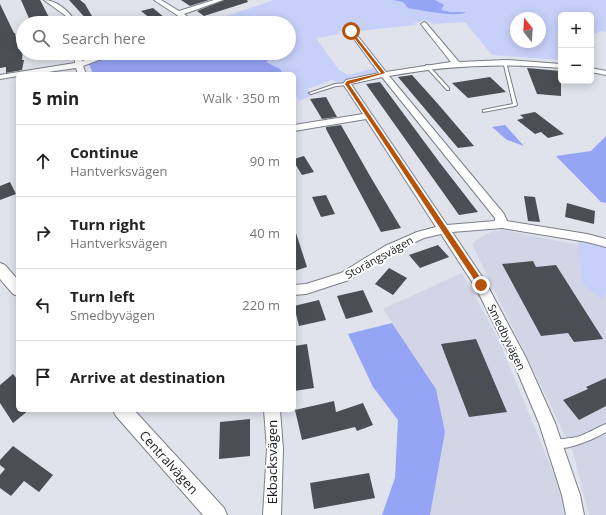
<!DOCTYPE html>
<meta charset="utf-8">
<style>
body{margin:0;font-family:"Open Sans",sans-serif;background:#f6f6f6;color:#222}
.controls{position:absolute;right:12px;top:12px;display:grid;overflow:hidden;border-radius:6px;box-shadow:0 2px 10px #0003}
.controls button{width:36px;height:36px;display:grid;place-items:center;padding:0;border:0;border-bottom:1px solid #e0e0e0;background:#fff;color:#222;font:20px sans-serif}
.compass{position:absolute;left:510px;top:12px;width:36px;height:36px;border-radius:50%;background:#fff;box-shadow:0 2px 10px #0003;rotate:343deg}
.stop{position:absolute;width:12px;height:12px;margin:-9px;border:3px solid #b45309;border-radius:50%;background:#fff}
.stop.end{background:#b45309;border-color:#fff;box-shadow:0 1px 4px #0008}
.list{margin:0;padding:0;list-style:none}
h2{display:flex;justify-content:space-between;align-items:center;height:52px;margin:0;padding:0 16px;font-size:17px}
h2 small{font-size:13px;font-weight:400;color:#767676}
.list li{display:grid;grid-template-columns:26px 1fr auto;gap:12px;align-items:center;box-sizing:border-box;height:72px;padding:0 16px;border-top:1px solid #e0e0e0}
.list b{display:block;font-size:15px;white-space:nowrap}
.list p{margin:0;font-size:13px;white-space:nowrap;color:#767676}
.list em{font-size:13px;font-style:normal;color:#767676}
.icon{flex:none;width:22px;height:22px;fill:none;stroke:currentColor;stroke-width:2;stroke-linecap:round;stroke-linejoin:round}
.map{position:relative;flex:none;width:606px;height:515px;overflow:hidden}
.search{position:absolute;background:#fff;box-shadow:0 2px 10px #0003;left:16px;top:16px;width:280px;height:44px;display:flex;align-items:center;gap:10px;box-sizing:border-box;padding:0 14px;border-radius:22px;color:#767676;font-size:15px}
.panel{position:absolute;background:#fff;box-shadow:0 2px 10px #0003;left:16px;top:72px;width:280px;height:340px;border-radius:6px}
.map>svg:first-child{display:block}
.built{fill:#d1d5e6}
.green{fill:#c7d0f9;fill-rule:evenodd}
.forest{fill:#95a4f5}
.building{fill:#4c4e56}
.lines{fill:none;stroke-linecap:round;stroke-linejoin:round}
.service-casing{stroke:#7d7f88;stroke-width:2}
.minor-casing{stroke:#7d7f88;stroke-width:2}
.tertiary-casing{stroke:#7d7f88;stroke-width:2}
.service{fill:#fff;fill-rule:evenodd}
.minor{fill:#fff;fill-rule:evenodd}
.tertiary{fill:#fff;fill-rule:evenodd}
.route{fill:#b45309}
.labels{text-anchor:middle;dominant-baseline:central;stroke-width:4;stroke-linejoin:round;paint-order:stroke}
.street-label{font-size:11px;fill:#1a1b1e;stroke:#fff}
.near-street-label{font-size:13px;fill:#1a1b1e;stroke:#fff}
</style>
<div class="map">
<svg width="606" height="515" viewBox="0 0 606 515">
<rect width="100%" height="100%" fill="#e0e2ec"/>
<!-- built -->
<path class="built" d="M504,230L579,245L582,284L602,298L606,294V515H589L573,452L473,246L474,242L481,237L491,232Z
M462,273L498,339L559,486L564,515H430L445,432L436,389L383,309Z"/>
<!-- green -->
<path class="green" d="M271,0H606V32L600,31L591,36V15H561V60L492,55L465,22L433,24L426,20L413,24L417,25L385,28L354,32L349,29L338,32L340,34L316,38L339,70L348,75L374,68L377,70V72L349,82L340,83L332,80L307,89L313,95L299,101L294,92V74H283C277,64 266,63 255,61C251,60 248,56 245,53H289V23H204L272,1ZM516,18H540V42H516Z
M578,239L606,247V294L602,299L582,284Z"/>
<!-- forest -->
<path class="forest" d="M393,0H435L444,5L441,10L450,12H466C459,18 419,10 408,8L403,2Z
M120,53H245L254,60H269L266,62L280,69L283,74H93L89,64Z
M505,125L524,146L507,140L492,127Z
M606,136V203L601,202L556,156L591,151Z
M392,323L436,389L445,432L430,515H382L395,478L398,420L373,387L348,334Z"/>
<!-- building -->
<path class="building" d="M21,0H40L52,23H31Z
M69,0H80L85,4L96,23H90Z
M181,0H209L190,6Z
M224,0H247L248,2L204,16L197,11Z
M0,4L14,33H15L18,49L23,48L22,60H24L22,70L6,73V67L0,68Z
M153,8L171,23H156L141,11Z
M527,68L561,71V96L537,94Z
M412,75L438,104L474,146L458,148L398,77Z
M490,77L506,92L468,98L452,83Z
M380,82L440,163L478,212L459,215L366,84Z
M326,97L337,117L322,119L310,99Z
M535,112L564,134L548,138L541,132L535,134L517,120L524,118L520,115Z
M341,125L370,176L401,228L381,232L326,129V127Z
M304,156L314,172L302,175L294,162V159Z
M10,182L16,194L0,200V186Z
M326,195L335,214L321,217L312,197Z
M524,196L535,197L540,222L528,221Z
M567,203L595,211L594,224L565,217Z
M294,233H296L307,267L294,271Z
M438,245L449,257L420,268L409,255Z
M533,261L536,267L556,265L603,339L574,342L568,333L541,336L502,264Z
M389,268L407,278L393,295L375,284Z
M363,290L373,312L346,319L337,296Z
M319,300L326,320L299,326L294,306Z
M476,339L507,412L469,417L441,344Z
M307,344L314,388L294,391V346Z
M13,374L18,380V410H29L13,423L0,403V385Z
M606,378V406L579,420L563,400L588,389L586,387Z
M334,401L336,412L363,403L373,425L357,431L355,427L302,440L295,410Z
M250,419V456L219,459L220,422Z
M13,446L53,475L39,492L24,481L11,496L0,488V475L5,469L0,465V460Z
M369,473L375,498L314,509L310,483Z"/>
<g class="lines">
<defs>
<path id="service" d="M503,61L506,62L517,105L515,106L483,112V110L513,104Z
M426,65H428L449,88V90H447L426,67Z
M347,83H348V85L336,86L311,94L309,93L335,84Z
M606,424V432C594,439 566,452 552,447L551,444L552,441C560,438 569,439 577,437C587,434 596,428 606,424Z"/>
<path id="minor" d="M44,0C57,0 70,12 76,23H70L66,16Z
M154,0H161L179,11L214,0H223L184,14L196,23H189Z
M424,22L426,23L459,62L507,60L561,64V68C503,63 446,65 389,76L504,214L507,221L587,234L606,239V247L587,242L502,228L452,232L485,281L526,358L555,423L580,495L584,515H566L562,495L539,423L515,366L476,288L441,234L424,238L393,252L349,280L306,294L294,295V285L306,284L341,273L385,246L417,232L436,227L366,119L294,131V125L363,114L343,84L346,80L379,73L349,32V30H353L386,72L451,62L421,24ZM382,77L495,218V221L447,225L351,84Z
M74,53H82V61L106,53H117L83,66L86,74H78L76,68L34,74H18V76L0,79V75L75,63Z
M591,68L606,71V75L591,72Z
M264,410H280L283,449L281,515H263L267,449Z"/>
<path id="tertiary" d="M0,263L5,265L18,280V296L13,294L0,279Z
M113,410H134L224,508L227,515H203L116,416Z"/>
</defs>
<!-- service casing -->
<use href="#service" class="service-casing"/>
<!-- minor casing -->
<use href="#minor" class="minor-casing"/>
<!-- tertiary casing -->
<use href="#tertiary" class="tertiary-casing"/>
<!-- service -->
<use href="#service" class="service"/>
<!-- minor -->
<use href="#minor" class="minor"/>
<!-- tertiary -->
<use href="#tertiary" class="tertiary"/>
</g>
<!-- route -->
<path class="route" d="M351,30L385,73L349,84L484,283V287H479L345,84L347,81L381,73L349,31Z"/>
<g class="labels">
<!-- street labels -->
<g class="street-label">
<text transform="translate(379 257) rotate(-29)">Storängsvägen</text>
<text transform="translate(507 337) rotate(64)">Smedbyvägen</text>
</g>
<!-- near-street labels -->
<g class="near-street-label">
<text transform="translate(169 462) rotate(48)">Centralvägen</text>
<text transform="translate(272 462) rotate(-90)">Ekbacksvägen</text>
</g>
</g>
</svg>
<div class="controls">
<button>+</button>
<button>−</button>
</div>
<svg class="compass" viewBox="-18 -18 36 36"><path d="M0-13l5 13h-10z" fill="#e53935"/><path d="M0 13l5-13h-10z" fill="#767676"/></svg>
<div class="stop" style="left:351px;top:31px"></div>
<div class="stop end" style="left:481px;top:285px"></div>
<div class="search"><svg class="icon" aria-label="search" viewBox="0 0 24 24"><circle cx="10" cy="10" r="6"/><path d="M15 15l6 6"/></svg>Search here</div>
<section class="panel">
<h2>5 min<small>Walk · 350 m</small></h2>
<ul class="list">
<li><svg class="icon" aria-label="ahead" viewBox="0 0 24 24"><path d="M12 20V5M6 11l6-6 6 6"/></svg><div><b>Continue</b><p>Hantverksvägen</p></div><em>90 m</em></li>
<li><svg class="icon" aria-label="right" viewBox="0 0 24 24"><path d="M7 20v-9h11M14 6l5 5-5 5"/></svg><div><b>Turn right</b><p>Hantverksvägen</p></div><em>40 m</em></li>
<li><svg class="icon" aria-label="left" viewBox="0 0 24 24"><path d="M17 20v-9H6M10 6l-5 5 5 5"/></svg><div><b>Turn left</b><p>Smedbyvägen</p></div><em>220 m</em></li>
<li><svg class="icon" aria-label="arrive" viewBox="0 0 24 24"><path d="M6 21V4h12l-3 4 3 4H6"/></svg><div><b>Arrive at destination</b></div></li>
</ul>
</section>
</div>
